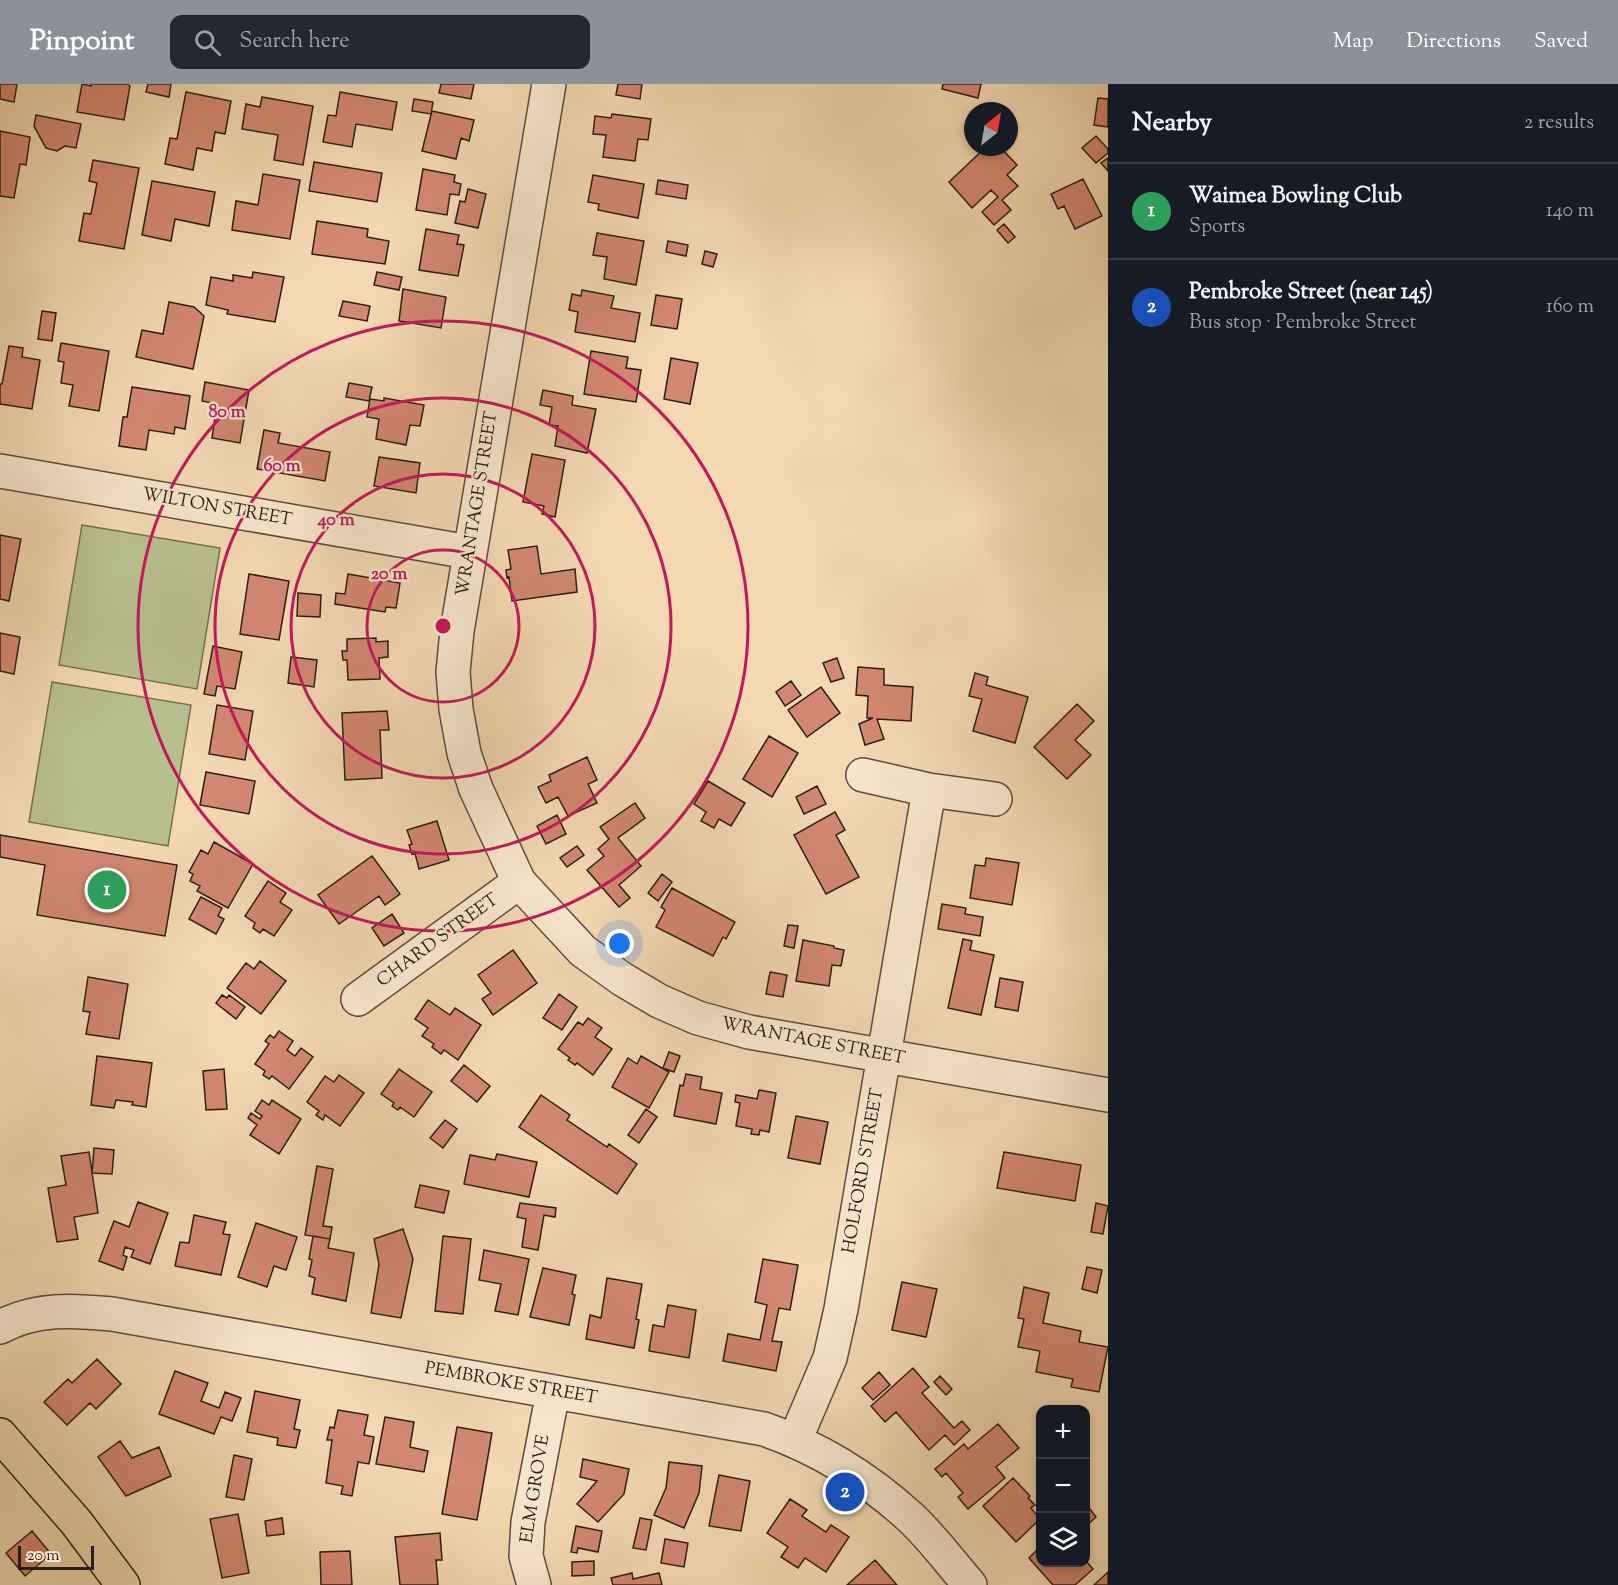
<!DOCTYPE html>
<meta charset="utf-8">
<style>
body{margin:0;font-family:"Sorts Mill Goudy",serif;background:#242831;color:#f1f3f6}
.controls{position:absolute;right:18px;bottom:18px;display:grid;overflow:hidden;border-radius:12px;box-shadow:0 3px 9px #0003}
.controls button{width:54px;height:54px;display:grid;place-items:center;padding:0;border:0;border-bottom:2px solid #363941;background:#171b24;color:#f1f3f6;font:30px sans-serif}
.compass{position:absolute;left:964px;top:18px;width:54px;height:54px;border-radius:50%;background:#171b24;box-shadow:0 3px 9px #0003;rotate:31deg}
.scale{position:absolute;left:18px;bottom:15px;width:76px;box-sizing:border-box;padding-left:6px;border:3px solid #2b1e17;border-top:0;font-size:16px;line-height:21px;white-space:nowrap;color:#2b1e17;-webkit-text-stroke:4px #f7e6cd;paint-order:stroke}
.you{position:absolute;left:620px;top:860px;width:21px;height:21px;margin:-15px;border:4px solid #fff;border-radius:50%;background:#1a73e8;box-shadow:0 0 0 9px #1a73e833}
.badge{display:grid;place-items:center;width:39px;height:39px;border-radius:50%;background:#8c9099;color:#fff;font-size:20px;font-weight:700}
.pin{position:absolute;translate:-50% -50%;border:3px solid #fff;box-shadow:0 2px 6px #0006}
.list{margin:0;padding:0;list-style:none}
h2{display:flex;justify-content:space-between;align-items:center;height:78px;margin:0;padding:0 24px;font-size:26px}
h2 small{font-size:20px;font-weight:400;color:#9ea1a6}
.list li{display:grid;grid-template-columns:39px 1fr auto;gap:18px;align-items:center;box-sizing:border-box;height:96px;padding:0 24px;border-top:2px solid #363941}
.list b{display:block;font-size:22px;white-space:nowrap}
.list p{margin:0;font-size:20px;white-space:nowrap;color:#9ea1a6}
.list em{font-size:20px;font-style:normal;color:#9ea1a6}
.icon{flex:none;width:33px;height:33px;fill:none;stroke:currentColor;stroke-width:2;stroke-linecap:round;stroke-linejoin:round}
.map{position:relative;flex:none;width:1108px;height:1501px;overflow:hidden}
header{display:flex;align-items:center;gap:36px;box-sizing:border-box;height:84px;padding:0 30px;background:#8c9099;color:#fff}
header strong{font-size:28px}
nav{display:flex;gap:33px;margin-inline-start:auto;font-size:21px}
.search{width:420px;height:54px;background:#242831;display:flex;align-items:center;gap:15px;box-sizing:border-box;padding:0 21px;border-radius:12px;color:#9ea1a6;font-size:22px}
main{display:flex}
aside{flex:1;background:#171b24}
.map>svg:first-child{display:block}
.green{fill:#b8bf8e;stroke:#726e52;stroke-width:1.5}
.building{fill:#d28771;stroke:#2b1e17;stroke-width:1.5}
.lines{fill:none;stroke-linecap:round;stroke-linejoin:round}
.minor-casing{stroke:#5d4c3e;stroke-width:36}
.major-casing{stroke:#2b1e17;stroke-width:36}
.minor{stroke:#f7e6cd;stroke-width:33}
.major{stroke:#f3d8b2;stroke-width:33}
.ring{fill:none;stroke:#c2185b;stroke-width:3}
.labels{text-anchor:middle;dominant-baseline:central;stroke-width:4.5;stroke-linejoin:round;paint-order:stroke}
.street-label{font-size:18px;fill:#2b1e17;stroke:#f7e6cd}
.centre{fill:#c2185b;stroke:#f7e6cd;stroke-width:3}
.ring-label{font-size:18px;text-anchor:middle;font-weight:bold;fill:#c2185b;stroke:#f7e6cd;stroke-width:4.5;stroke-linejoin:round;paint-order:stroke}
</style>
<header>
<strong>Pinpoint</strong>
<div class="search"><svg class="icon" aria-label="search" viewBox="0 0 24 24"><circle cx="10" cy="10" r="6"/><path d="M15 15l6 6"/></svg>Search here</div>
<nav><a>Map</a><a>Directions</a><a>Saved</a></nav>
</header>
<main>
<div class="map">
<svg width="1108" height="1501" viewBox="0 0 1108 1501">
<rect width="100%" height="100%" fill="#f3d8b2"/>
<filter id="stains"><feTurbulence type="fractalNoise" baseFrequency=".00333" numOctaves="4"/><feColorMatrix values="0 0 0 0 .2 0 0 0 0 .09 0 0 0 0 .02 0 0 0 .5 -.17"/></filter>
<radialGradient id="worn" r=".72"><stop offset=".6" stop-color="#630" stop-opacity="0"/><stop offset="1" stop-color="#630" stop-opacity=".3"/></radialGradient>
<!-- green -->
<path class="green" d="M82,441L220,464L197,605L59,581Z
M52,598L191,621L168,762L29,738Z"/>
<!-- building -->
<path class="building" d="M0,0H17L14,18L0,15Z
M82,0L91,2V0H127L130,2L124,36L77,28Z
M148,0H171L169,13L146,8Z
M441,0H474L471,15L439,9Z
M618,0H642L640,15L616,11Z
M943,0H981L978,14L942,5Z
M186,8L231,17L225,50L215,48L212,67L197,64L193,86L165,80L170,54L177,55Z
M340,8L397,18L392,46L356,40L352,63L323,58L328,31L336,32Z
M262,13L313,22L303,81L274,76L278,51L242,45L246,20L260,23Z
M1098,14L1108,15V43L1094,41Z
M414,15L433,18L431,30L412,27Z
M432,27L474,36L469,57L461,54L456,75L422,67Z
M612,30L651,35L648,56L638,55L635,77L603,73L606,51L593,50L595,32L611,34Z
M36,31L81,40L76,64L65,62L57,67L46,64L34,42Z
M0,47L30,53L26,81L20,80L14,114L0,112Z
M1096,52L1108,65V69L1096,79L1082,64Z
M986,63H1000L1017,81L1007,91L1018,102L1002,116L1011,126L994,141L982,128L998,113L991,106L972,124L949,98Z
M1108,74V87L1101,79Z
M93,76L139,84L124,165L79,157L84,129L91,130L97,99L89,97Z
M314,78L382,89L377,118L309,107Z
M423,85L455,91L454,98L461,100L459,111L450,110L447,131L416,126Z
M263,90L300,96L290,155L232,146L236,117L258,121Z
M593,91L644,100L638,134L598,126L599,120L588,118Z
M1083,95L1102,132L1075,145L1064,122L1058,125L1051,110Z
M658,96L688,101L686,115L656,110Z
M152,97L215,108L209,142L175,135L171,157L142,151Z
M468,105L486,110L478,144L455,139L460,117L465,118Z
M317,137L368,145L367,153L389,157L385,180L312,170Z
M1004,140L1015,153L1008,159L997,146Z
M426,145L459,151L457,160L464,161L458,192L419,186Z
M597,149L644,157L636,201L604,195L607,173L593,171Z
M668,157L688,161L686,172L666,168Z
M705,167L717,170L713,183L702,180Z
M253,188L284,193L275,238L227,230L228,226L206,221L211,193L233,197V191L252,194Z
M377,188L402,193L399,206L374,201Z
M403,205L446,213L441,244L399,237Z
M582,206L614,212L611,224L640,229L635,258L575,248L578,228L569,226L572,210L581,212Z
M656,211L682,215L677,245L651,241Z
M343,217L370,222L367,237L339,232Z
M169,218L194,223L204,232L193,285L136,273L142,246L163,250Z
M42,227L56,229L52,257L38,255Z
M61,259L109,267L99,327L69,322L73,301L61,299L64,278L58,277Z
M9,262L23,264L22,273L40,276L32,325L0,320V300H2Z
M591,267L628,273L626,284L641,286L636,318L584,310Z
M671,274L698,279L690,320L664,315Z
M205,298L249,306L240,359L212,354L217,320L202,317Z
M349,299L372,303L369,317L346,313Z
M132,303L190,312L185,345L175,343L174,350L149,346L146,366L119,362L123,333H127Z
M543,306L573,312L572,321L596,325L587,369L555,362L558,342L549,341L552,323L540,321Z
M384,314L424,321L420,342L410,341L406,361L376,355L379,335L367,333L370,315L384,317Z
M264,346L280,349L278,359L330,368L325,397L257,385Z
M532,370L565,376L555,433L542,430L544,422L523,418Z
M379,373L420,379L416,409L374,402Z
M0,451L21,455L9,517L0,515Z
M537,462L541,490L575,485L577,508L512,517L509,493L507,494L506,486L511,485L508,466Z
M249,490L289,497L279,556L240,550Z
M348,490L400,499L396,524L386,523L385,528L335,520L336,509L345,510Z
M298,509L321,511L320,533L297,532Z
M0,549L20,553L14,590L0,587Z
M376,554V558L388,557V573L379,574L380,595L348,596L347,576H343L342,567H347V555Z
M213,562L242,568L235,605L217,602L215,612L204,610Z
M291,573L317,576L314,603L288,599Z
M837,574L844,594L831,598L823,579Z
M858,583L884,585V601L913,603L911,637L877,635L884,655L865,661L859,640L873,634H867L868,612L856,611Z
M975,589L988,593L986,601L1028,613L1015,659L973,647L982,615L969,612Z
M791,597L801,611L785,622L776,608Z
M821,603L840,629L807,653L788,626Z
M1077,620L1094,637L1075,656L1091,671L1067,695L1034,663Z
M217,621L253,627L245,676L209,670Z
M387,627L389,646H380L382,694L345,696L342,629Z
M769,652L798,669L772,713L743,695Z
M587,673L597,696L588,700L597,719L568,732L558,713L546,719L538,703L551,697L549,691Z
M206,688L255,697L249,730L200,721Z
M708,697L745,719L731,742L719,735L714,744L701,737L706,728L694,720Z
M817,702L826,720L804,730L796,713Z
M635,719L645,734L618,754L641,782L619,801L630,814L619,823L587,786L604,772L598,765L609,755L600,743Z
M835,728L845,746L836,751L859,793L826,810L794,751Z
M557,731L566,750L546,760L537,742Z
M437,737L449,776L419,785L415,769L412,770L409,761L412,760L407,746Z
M0,751L177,781L165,852L37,831L45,781L0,773Z
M214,758L253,780L228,824L197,807L200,802L190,797L193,790L189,788L201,766L208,770Z
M577,762L584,771L567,783L560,774Z
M372,772L400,810L385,821L379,812L339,840L318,811Z
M986,774L1019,779L1012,821L970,814L975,781L985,782Z
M662,790L672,798L658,817L648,809Z
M268,797L286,809L280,818L292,826L274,852L263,845L260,849L253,844L255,839L245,832Z
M672,804L735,838L726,855L723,853L713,872L656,843L665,826L661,823Z
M201,813L222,824L218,832L224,835L216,850L189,835Z
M942,820L966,824L965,830L983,833L980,852L938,845Z
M392,830L404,849L384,862L372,844Z
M788,841L798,842L794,864L784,862Z
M963,855L972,857L970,866L994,871L981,931L948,924Z
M803,856L834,862V864L844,866L841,882L832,881L829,902L796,897Z
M513,866L537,899L493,931L482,915L491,909L478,891Z
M260,877L286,897L261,930L227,904L246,879L254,885Z
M770,888L787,891L783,913L766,910Z
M88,893L128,900L119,955L86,950L90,928L83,927Z
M1000,894L1023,898L1018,927L995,923Z
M559,910L577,923L562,946L543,934Z
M222,911L227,914L229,911L245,923L236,935L216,919Z
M428,916L450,931L455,924L481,941L458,976L444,966L441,970L432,963L434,960L422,952L428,944L415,935Z
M588,934L602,944L595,953L612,965L593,991L577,979L575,981L568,976L570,974L558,965L578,938L583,941Z
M279,947L293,957L287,966L295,972L301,964L313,973L289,1005L272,992L269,995L263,991L265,987L255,980L269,960L265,957L270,951L274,954Z
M669,968L680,972L674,988L663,984Z
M97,972L152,979L146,1023L132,1021L133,1018L116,1016L114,1024L91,1021Z
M641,972L669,988L649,1024L612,1003L628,974L637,980Z
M464,981L490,1002L477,1018L451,997Z
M224,985L227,1025L206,1026L203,987Z
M399,985L432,1008L414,1033L400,1023L398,1026L392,1022L394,1019L381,1010Z
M686,990L702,993L700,1005L722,1009L716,1040L674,1032L680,1001L683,1002Z
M339,991L364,1009L340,1042L325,1031L323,1036L316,1031L319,1027L307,1018L325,992L334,998Z
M759,1006L776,1009L769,1048L760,1046L759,1051L751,1050L752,1045L736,1042L740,1019L735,1018L736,1011L757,1015Z
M541,1011L570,1031L567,1036L607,1063L609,1060L637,1080L617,1110L519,1043Z
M262,1016L269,1021L272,1016L301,1035L279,1070L250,1051L257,1041L248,1034L251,1029L260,1035L262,1032L255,1027Z
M646,1025L657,1033L639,1059L628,1051Z
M796,1032L828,1038L820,1080L788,1074Z
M445,1036L457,1045L443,1064L430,1054Z
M94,1064L114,1066L112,1090L92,1089Z
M89,1068L98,1129L74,1133L78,1155L57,1158L48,1104L66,1101L61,1072Z
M1004,1068L1081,1081L1075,1117L997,1104Z
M497,1070L537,1078L529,1113L464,1100L470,1071L495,1076Z
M317,1082L333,1085L323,1142L332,1143L330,1155L305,1151Z
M420,1101L449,1107L444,1129L415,1123Z
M138,1118L168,1129L150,1180L131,1173L134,1166L125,1163L123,1171L127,1173L123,1186L99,1177L114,1137L129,1143Z
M520,1119L556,1124L555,1133L544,1131L538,1166L522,1163L526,1135L517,1133Z
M1096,1119L1108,1122L1103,1150L1091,1148Z
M194,1131L226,1138L223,1150L230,1151L221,1191L175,1182L180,1158L189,1159Z
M256,1139L297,1153L286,1186L274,1182L267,1203L238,1193Z
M403,1145L413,1175L401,1234L371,1229L379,1180L374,1155Z
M313,1152L330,1155L328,1164L354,1169L346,1217L312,1210L315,1194L309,1192L312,1176L309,1175Z
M443,1152L471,1155L463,1230L435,1227Z
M484,1166L529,1175L518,1231L495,1227L501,1200L479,1196Z
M763,1175L798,1181L790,1226L779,1224L772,1257L782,1258L776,1287L723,1277L728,1250L760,1256L767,1221L755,1218Z
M1087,1183L1102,1186L1097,1209L1082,1205Z
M543,1184L576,1191L572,1210L575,1211L569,1241L530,1233Z
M607,1194L642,1200L636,1235L639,1236L634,1264L586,1255L590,1231L601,1234Z
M902,1198L937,1205L926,1253L892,1246Z
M1024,1203L1049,1209L1043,1239L1081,1247L1079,1258L1108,1263L1099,1308L1071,1303L1073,1295L1036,1288L1040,1267L1018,1263L1024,1235L1018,1234Z
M668,1221L696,1226L689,1274L649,1267L653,1241L664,1243Z
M97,1275L121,1300L96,1325L90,1319L67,1341L44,1318L68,1295L72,1299Z
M913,1284L929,1303L922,1309L954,1344L962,1337L970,1346L954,1361L945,1351L929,1366L896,1328L885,1338L871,1322Z
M175,1287L208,1299L201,1317L219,1324L225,1308L241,1314L232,1337L221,1333L214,1350L159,1330Z
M879,1288L890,1301L873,1316L862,1304Z
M940,1292L952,1305L946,1311L934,1298Z
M255,1307L300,1316L294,1345L300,1346L296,1364L277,1361L278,1354L247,1348Z
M338,1326L368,1331L364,1351L374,1353L369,1380L358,1378L352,1412L341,1410L343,1402L326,1399L332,1356H327L330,1343L334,1344Z
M385,1333L414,1338L410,1363L428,1367L424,1388L376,1380Z
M998,1340L1019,1364L996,1383L1005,1394L968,1425L958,1413L963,1409L946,1389L942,1393L935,1385L964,1360L968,1365Z
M457,1343L492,1349L477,1436L442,1430Z
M120,1357L132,1374L159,1363L171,1392L126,1412L98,1373Z
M234,1371L252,1375L244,1416L226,1413Z
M583,1375L629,1385L624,1410L598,1438L577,1420L597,1397L580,1393Z
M669,1378L702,1382L699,1409L684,1444L654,1431L666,1404Z
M719,1391L750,1397L741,1447L709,1442Z
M1013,1394L1030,1412L1028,1414L1035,1421L1031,1424L1040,1435L1016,1458L983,1422Z
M790,1415L807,1426L802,1432L826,1448L831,1441L849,1453L826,1488L805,1474L798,1484L781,1473L788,1463L767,1449Z
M1086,1420L1096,1433L1086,1442Z
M238,1430L249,1489L222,1494L210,1435Z
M282,1434L284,1450L267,1452L265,1437Z
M640,1434L652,1436L646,1466L633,1464Z
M576,1442L602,1447L598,1468L578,1464L577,1469L571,1468Z
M32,1447L51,1470L25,1492L6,1469Z
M440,1449L442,1476H436L438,1501H400L395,1453Z
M665,1455L688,1459L684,1483L661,1479Z
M1040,1463V1478H1086V1477L1093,1485L1075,1501H1053L1029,1474Z
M350,1467L352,1501H321L320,1468Z
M875,1476L897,1501H847Z
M594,1477V1491L572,1492V1478Z
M1108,1488V1501H1094Z
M632,1489L633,1495L659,1489L662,1501H613L611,1494Z"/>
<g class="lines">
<defs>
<path id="minor" d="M549,0L457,547L453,588L456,625L464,669L476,705L519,798L583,867L622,895L659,917L698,934L749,948L1108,1011
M0,387L469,468
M863,691L929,706L995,715
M358,915L519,798
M0,1243C36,1224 72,1226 112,1230L764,1345C819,1364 866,1393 909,1432C931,1452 950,1478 970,1501
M795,1356L830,1274L841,1225L929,706
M534,1501L526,1472L528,1438L553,1308"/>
<path id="major" d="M0,1351L76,1438L123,1501"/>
</defs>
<!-- minor casing -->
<use href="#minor" class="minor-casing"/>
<!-- major casing -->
<use href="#major" class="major-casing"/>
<!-- minor -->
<use href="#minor" class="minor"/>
<!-- major -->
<use href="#major" class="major"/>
</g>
<!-- distance rings -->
<g class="ring">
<circle cx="443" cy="542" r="76"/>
<circle cx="443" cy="542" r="152"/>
<circle cx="443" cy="542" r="228"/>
<circle cx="443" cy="542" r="305"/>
</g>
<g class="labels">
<!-- street labels -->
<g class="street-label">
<text transform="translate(478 420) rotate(-81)">WRANTAGE STREET</text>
<text transform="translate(217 424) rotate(10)">WILTON STREET</text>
<text transform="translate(438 857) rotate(-36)">CHARD STREET</text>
<text transform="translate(813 958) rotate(11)">WRANTAGE STREET</text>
<text transform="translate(864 1087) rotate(-80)">HOLFORD STREET</text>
<text transform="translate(511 1300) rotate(10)">PEMBROKE STREET</text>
<text transform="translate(536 1405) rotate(-81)">ELM GROVE</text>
</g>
</g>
<circle cx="443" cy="542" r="9" class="centre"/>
<g class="ring-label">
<text x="227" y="333">80 m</text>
<text x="282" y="387">60 m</text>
<text x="336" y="441">40 m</text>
<text x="389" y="495">20 m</text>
</g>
<rect width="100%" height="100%" filter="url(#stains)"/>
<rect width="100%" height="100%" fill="url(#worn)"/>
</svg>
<div class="controls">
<button>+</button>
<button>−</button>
<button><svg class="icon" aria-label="layers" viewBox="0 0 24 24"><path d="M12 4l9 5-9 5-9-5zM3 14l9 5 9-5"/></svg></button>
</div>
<svg class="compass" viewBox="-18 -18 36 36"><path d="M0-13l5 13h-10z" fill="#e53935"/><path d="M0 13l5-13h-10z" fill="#9ea1a6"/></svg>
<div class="scale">20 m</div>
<div class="you"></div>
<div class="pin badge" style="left:107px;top:806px;background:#2e9e5b">1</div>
<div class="pin badge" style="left:845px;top:1408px;background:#1a4fb4">2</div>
</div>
<aside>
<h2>Nearby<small>2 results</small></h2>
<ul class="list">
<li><span class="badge" style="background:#2e9e5b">1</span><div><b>Waimea Bowling Club</b><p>Sports</p></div><em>140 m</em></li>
<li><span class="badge" style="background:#1a4fb4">2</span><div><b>Pembroke Street (near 145)</b><p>Bus stop · Pembroke Street</p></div><em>160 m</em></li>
</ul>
</aside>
</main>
